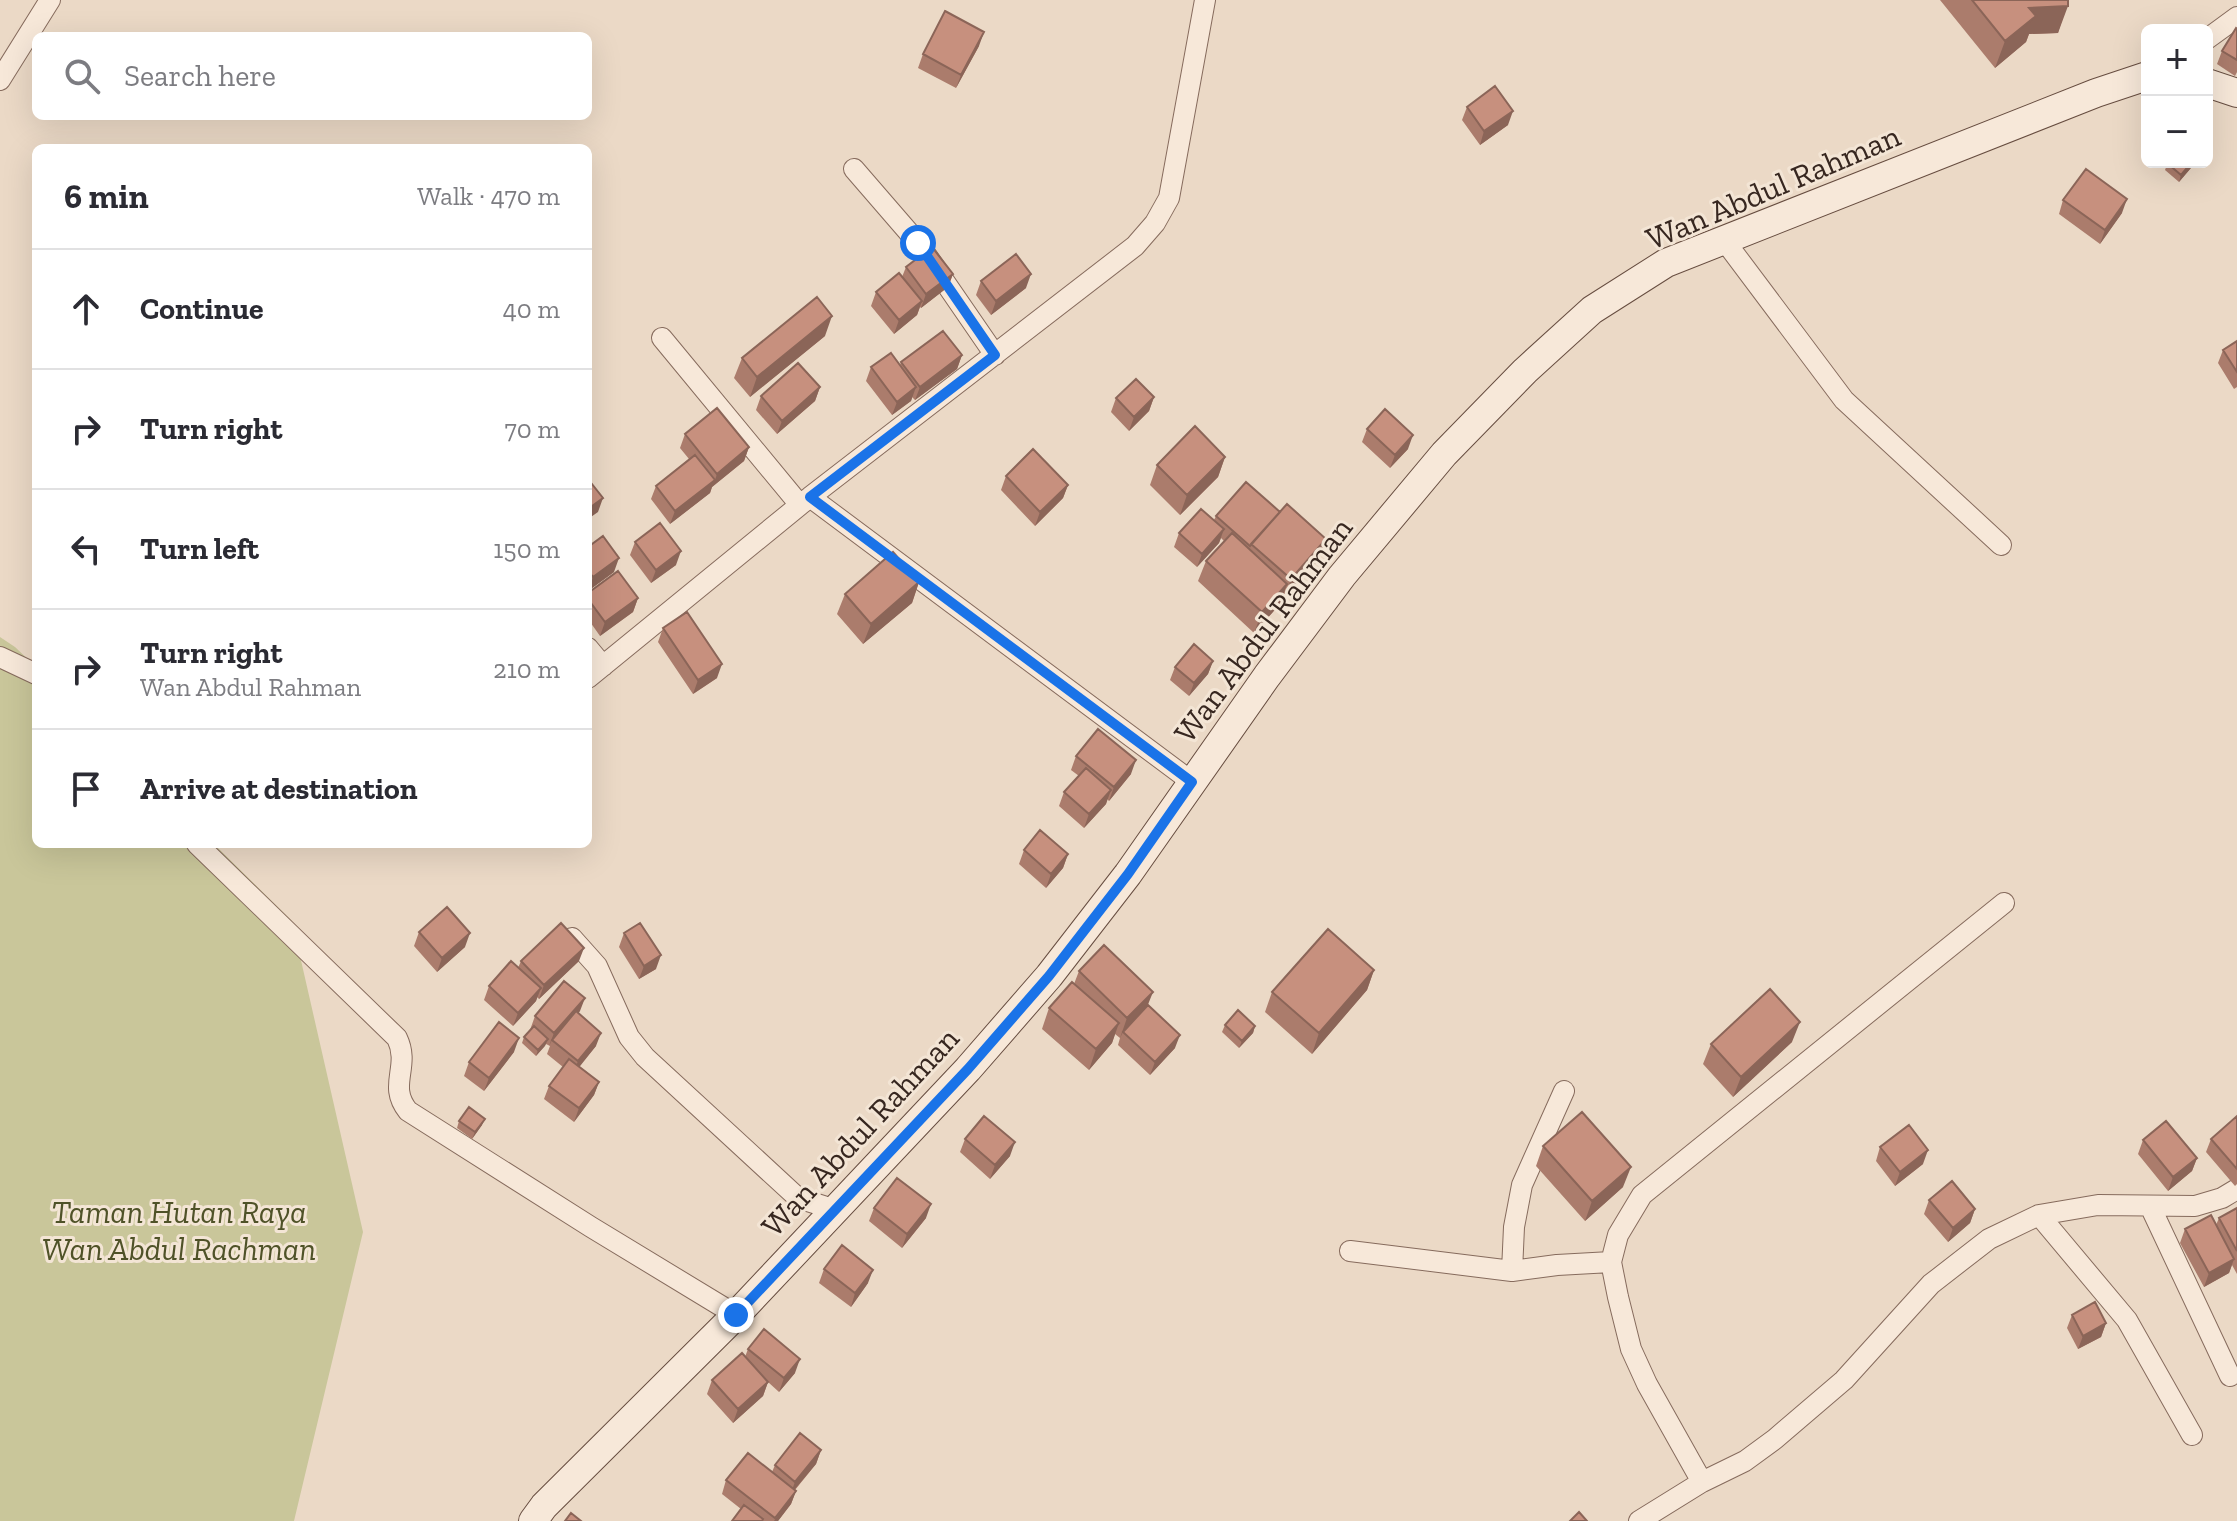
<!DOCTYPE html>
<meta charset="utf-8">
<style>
body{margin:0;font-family:"Zilla Slab",serif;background:#f7f7f7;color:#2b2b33}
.controls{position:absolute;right:24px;top:24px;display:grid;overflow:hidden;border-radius:12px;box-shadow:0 8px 32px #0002}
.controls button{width:72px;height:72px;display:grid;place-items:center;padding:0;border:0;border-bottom:2px solid #e1e1e2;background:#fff;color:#2b2b33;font:40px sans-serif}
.stop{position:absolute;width:24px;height:24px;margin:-18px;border:6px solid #1a73e8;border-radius:50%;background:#fff}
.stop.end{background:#1a73e8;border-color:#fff;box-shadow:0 2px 8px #0008}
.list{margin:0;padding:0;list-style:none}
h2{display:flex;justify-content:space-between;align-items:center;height:104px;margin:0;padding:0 32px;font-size:34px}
h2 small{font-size:26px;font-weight:400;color:#7c7c81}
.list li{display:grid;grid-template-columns:52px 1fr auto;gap:24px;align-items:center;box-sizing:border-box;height:120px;padding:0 32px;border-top:2px solid #e1e1e2}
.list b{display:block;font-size:30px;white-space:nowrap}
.list p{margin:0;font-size:26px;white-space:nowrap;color:#7c7c81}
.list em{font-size:26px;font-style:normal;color:#7c7c81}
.icon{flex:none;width:44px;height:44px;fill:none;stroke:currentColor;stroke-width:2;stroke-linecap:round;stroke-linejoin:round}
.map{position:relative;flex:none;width:2237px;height:1521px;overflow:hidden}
.search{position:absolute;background:#fff;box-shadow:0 8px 32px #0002;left:32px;top:32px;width:560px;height:88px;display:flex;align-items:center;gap:20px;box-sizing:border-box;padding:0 28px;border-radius:12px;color:#7c7c81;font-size:30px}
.panel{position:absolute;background:#fff;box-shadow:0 8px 32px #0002;left:32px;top:144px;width:560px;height:704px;border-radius:12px}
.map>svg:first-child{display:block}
.green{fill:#c9c69a}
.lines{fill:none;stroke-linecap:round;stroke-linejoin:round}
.street-casing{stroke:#866b5d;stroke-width:22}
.secondary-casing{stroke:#674d40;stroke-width:30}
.street{stroke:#f7e8d9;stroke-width:20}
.secondary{stroke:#f7e8d9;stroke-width:28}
.wall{fill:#ab7c6c}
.shaded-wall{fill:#8b6558}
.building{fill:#c7907e;stroke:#8b6558;stroke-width:2}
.route{stroke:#1a73e8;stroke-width:10}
.labels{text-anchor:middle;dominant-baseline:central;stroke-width:6;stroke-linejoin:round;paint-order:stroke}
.street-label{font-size:32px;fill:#372720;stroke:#f3e5d5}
.park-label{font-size:32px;font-style:italic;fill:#4f5228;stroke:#f3e5d5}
</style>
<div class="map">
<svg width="2237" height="1521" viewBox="0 0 2237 1521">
<rect width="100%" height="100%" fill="#ebd9c6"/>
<!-- green -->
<path class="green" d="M0,637L15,647L36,667V844H214L292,921L363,1232L294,1521H0Z"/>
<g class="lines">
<defs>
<path id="street" d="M2207,39L2237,17
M0,80L50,0
M854,169L918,243L995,355
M1724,240L1844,400L2001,545
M662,338L800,505L810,497L1192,782
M810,497L1135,246L1155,223L1169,198L1205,0
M588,648L603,666
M0,657L36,674
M588,678L800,505
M197,844L397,1038C411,1067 387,1085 408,1111L591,1227L736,1315
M572,938L597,966L629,1037L645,1057L798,1198L836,1210
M2150,1206L2230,1376
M2039,1215L2127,1320L2192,1435
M1350,1251L1512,1271L1557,1265L1611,1262
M1512,1271L1514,1227L1522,1185L1564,1091
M1702,1482L1647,1384L1631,1349L1618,1297L1611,1262L1618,1235L1642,1195L2004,903
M1639,1521L1702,1482L1745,1461L1775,1439L1844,1380L1931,1284L1989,1239L2039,1215L2098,1205L2195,1206L2222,1198L2237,1189"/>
<path id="secondary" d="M2207,83L2237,93
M533,1521L544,1506L736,1315L968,1069L1049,976L1128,874L1267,676L1342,576L1444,454L1525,371L1592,310L1666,263L2096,93L2147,76"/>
</defs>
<!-- street casing -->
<use href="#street" class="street-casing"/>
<!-- secondary casing -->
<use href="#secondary" class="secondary-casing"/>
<!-- street -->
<use href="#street" class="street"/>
<!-- secondary -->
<use href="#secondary" class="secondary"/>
</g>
<!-- wall -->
<path class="wall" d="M1940,0H2068L2058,33L2029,34L2026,42L1995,68Z
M2237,29V72L2235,76L2217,64L2222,51Z
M979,46L956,88L918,68L923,54Z
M1467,107L1508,125L1480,145L1462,120Z
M2168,162H2196L2179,182L2165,170Z
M2063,200L2122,213L2100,244L2059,214Z
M906,267L953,274L948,287L921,308L920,307L917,315L894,334L871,306L876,292L902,277Z
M981,281L1026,288L991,315L976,295Z
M825,336L750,397L734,378L742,358Z
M2237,341V387L2234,389L2218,363L2223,350Z
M962,355L957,369L915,400L912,397L911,401L892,415L866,381L871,367L900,365L901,362Z
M820,387L815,401L777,434L756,410L761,396Z
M1154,397L1149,411L1129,431L1111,412L1116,398Z
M1367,429L1408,449L1390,468L1362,442Z
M685,434L749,447L744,461L712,487L710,493L670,524L651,499L656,486L689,459L680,448Z
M1225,457L1218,477L1180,515L1150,485L1157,465Z
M1006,476L1068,485L1063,498L1035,526L1001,490Z
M1216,516L1319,559L1284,600L1282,598L1280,604L1254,633L1198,581L1206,561L1224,541L1221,538L1219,543L1197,567L1174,547L1179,533L1214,520Z
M635,542L676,565L651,583L630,555Z
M588,547L614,572L588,591Z
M919,582L912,603L863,644L837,614L845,594Z
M588,593L638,598L633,612L600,636L588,619Z
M663,628L717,678L693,694L658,642Z
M1213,661L1208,674L1189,696L1170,680L1175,667Z
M1076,756L1131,774L1109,801L1107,799L1106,804L1084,828L1059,806L1064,792L1079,776L1071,770Z
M1024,850L1068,854L1063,868L1046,888L1019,864Z
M419,932L465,947L437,972L414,946Z
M624,933L656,969L639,979L619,947Z
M521,961H579L539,999L537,997L536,1001L513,1026L484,1000L489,986L518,968Z
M1374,970L1367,990L1312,1054L1265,1012L1272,992Z
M1079,971L1148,1005L1175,1048L1150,1075L1118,1045L1120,1038L1115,1034L1112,1043L1089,1070L1042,1029L1049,1008L1074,984Z
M580,1011L578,1013L596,1046L579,1066L599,1082L594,1095L574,1122L544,1099L549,1086L563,1067L547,1054L550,1046L546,1044L536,1056L522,1043L524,1037L530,1030L535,1016Z
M1225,1025L1255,1026L1253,1033L1239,1048L1222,1032Z
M1792,1042L1733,1097L1703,1064L1711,1044Z
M514,1052L484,1091L464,1076L469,1062Z
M2237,1116V1184L2235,1186L2206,1152L2211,1139Z
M459,1121L482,1125L472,1139L457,1128Z
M965,1139L1010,1156L990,1179L960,1152Z
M2143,1140L2197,1158L2192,1171L2168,1191L2138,1154Z
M1543,1146L1623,1187L1585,1221L1536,1166Z
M1880,1147L1923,1164L1895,1186L1876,1161Z
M1929,1200L1975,1209L1970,1223L1948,1242L1924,1214Z
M874,1208L926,1218L902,1248L869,1221Z
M2237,1208V1274L2232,1265L2229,1273L2204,1287L2180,1243L2185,1229L2216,1225L2219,1218Z
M824,1269L868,1283L851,1307L819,1283Z
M2072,1315L2106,1323L2101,1337L2078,1349L2067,1328Z
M748,1349L795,1373L779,1392L768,1382L763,1396L733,1423L707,1394L712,1380L745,1357Z
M821,1450L816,1464L795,1490L796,1491L791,1504L778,1521H732L741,1509L722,1494L726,1480L772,1472L775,1465Z"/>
<!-- shaded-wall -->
<path class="shaded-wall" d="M2068,6L2058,33L2029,34L2026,42L1995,68L2005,41L2029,8Z
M984,32L979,46L956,88L961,75Z
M1513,111L1508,125L1480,145L1484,131Z
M2192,162H2196L2179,182L2181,175Z
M2127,199L2122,213L2100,244L2105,230Z
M953,274L948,287L921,308L926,294Z
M1031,274L1026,288L991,315L996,301Z
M922,301L917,315L894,334L899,320Z
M832,316L825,336L750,397L757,377Z
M962,355L957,369L915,400L920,387Z
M820,387L815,401L777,434L782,421Z
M916,387L911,401L892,415L897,402Z
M1154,397L1149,411L1129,431L1134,417Z
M1413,435L1408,449L1390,468L1395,455Z
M749,447L744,461L712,487L710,493L670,524L675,511L715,480L717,474Z
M1225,457L1218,477L1180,515L1187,495Z
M1068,485L1063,498L1035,526L1040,512Z
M603,498L598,512L588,519V509Z
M1224,529L1219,543L1197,567L1202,554Z
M1326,539L1319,559L1284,600L1291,579Z
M681,551L676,565L651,583L656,570Z
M619,558L614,572L588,591L593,577Z
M919,582L912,603L863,644L871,624Z
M1287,584L1280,604L1254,633L1262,612Z
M638,598L633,612L600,636L605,622Z
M1213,661L1208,674L1189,696L1194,683Z
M722,664L717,678L693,694L698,680Z
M1136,760L1131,774L1109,801L1114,787Z
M1111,790L1106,804L1084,828L1089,814Z
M1068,854L1063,868L1046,888L1051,874Z
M470,933L465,947L437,972L442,958Z
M584,948L579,961L539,999L544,985Z
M661,955L656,969L639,979L644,966Z
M1374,970L1367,990L1312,1054L1319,1033Z
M541,988L536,1001L513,1026L518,1013Z
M1153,992L1145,1012L1123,1032L1120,1038L1127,1018Z
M585,998L580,1011L554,1041L552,1040L549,1046L554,1033Z
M1800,1022L1792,1042L1733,1097L1741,1077Z
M1119,1023L1112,1043L1089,1070L1096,1049Z
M1255,1026L1253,1033L1239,1048L1242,1041Z
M601,1033L596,1046L573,1075L578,1061Z
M1180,1035L1175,1048L1150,1075L1155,1062Z
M519,1038L514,1052L484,1091L489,1078Z
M548,1039L545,1046L536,1056L538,1050Z
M599,1082L594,1095L574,1122L579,1108Z
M485,1119L482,1125L472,1139L475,1132Z
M1015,1142L1010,1156L990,1179L995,1165Z
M1928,1150L1923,1164L1895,1186L1900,1172Z
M2197,1158L2192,1171L2168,1191L2173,1177Z
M1631,1167L1623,1187L1585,1221L1592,1201Z
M931,1204L926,1218L902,1248L907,1234Z
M1975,1209L1970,1223L1948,1242L1953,1228Z
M2234,1259L2229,1273L2204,1287L2209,1273Z
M873,1270L868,1283L851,1307L855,1293Z
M2106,1323L2101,1337L2078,1349L2083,1336Z
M800,1359L795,1373L779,1392L784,1378Z
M768,1382L763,1396L733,1423L738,1409Z
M821,1450L816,1464L790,1495L795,1482Z
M796,1491L791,1504L778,1521H774Z"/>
<!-- building -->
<path class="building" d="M1972,0H2068V6L2029,8L2036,16L2005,41Z
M945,11L984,32L961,75L923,54Z
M2236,28L2237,29V60L2222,51Z
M1495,86L1513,111L1484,131L1467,107Z
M2168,162H2192L2181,175L2167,163Z
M2086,169L2127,199L2105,230L2063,200Z
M932,247L953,274L926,294L906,267Z
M1016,254L1031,274L996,301L981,281Z
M899,273L922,301L899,320L876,292Z
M817,297L832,316L757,377L742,358Z
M943,331L962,355L920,387L901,362Z
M2237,341V372L2223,350Z
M891,353L916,387L897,402L871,367Z
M798,363L820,387L782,421L761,396Z
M1136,379L1154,397L1134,417L1116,398Z
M717,408L749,447L717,474L685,434Z
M1385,409L1413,435L1395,455L1367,429Z
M1195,426L1225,457L1187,495L1157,465Z
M1033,449L1068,485L1040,512L1006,476Z
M695,455L715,480L675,511L656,486Z
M588,479L603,498L588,509Z
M1246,482L1280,512L1250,546L1216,516Z
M1287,504L1326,539L1291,579L1251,544Z
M1201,509L1224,529L1202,554L1179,533Z
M660,523L681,551L656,570L635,542Z
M1232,533L1287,584L1262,612L1206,561Z
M603,536L619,558L593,577L588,571V547Z
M893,552L919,582L871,624L845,594Z
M618,571L638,598L605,622L588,599V593Z
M687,612L722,664L698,680L663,628Z
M1194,644L1213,661L1194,683L1175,667Z
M1098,729L1136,760L1114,787L1076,756Z
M1086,768L1111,790L1089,814L1064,792Z
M1040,830L1068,854L1051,874L1024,850Z
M447,907L470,933L442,958L419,932Z
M561,923L584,948L544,985L521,961Z
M640,923L661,955L644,966L624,933Z
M1328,929L1374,970L1319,1033L1272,992Z
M1104,945L1153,992L1127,1018L1079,971Z
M511,961L541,988L518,1013L489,986Z
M564,981L585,998L554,1033L535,1016Z
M1072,982L1119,1023L1096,1049L1049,1008Z
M1770,989L1800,1022L1741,1077L1711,1044Z
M1148,1005L1180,1035L1155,1062L1123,1032Z
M1238,1010L1255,1026L1242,1041L1225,1025Z
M576,1011L601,1033L578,1061L552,1040Z
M499,1022L519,1038L489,1078L469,1062Z
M534,1026L548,1039L538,1050L524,1037Z
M569,1059L599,1082L579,1108L549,1086Z
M469,1107L485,1119L475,1132L459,1121Z
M1582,1112L1631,1167L1592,1201L1543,1146Z
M984,1116L1015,1142L995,1165L965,1139Z
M2237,1116V1169L2211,1139Z
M2166,1121L2197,1158L2173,1177L2143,1140Z
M1909,1125L1928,1150L1900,1172L1880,1147Z
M897,1178L931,1204L907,1234L874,1208Z
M1952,1181L1975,1209L1953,1228L1929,1200Z
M2237,1208V1251L2219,1218Z
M2211,1215L2234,1259L2209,1273L2185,1229Z
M842,1245L873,1270L855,1293L824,1269Z
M2095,1302L2106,1323L2083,1336L2072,1315Z
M764,1329L800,1359L784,1378L748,1349Z
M742,1353L768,1382L738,1409L712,1380Z
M800,1433L821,1450L795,1482L775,1465Z
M748,1453L796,1491L775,1518L726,1480Z
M744,1505L763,1519L762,1521H732Z
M1579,1512L1587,1521H1570Z
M571,1513L581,1521H565Z"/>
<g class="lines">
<!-- route -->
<path class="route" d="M736,1315L968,1069L1049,976L1128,874L1192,782L810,497L995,355L918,243"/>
</g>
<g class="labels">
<!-- street labels -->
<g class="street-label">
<text transform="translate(1773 187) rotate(-23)">Wan Abdul Rahman</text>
<text transform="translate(1263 630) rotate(-53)">Wan Abdul Rahman</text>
<text transform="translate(860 1132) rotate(-47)">Wan Abdul Rahman</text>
</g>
<!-- park labels -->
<g class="park-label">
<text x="179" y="1212">Taman Hutan Raya<tspan x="179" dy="37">Wan Abdul Rachman</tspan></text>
</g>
</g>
</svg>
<div class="controls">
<button>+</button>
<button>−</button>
</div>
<div class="stop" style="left:918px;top:243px"></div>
<div class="stop end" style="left:736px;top:1315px"></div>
<div class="search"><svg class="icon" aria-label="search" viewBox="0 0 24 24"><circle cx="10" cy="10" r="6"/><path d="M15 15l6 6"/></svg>Search here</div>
<section class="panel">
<h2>6 min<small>Walk · 470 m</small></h2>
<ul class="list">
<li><svg class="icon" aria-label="ahead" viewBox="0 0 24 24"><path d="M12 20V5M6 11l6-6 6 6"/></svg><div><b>Continue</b></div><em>40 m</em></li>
<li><svg class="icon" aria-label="right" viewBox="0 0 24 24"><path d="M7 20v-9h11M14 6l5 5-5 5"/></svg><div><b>Turn right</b></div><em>70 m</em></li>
<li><svg class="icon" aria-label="left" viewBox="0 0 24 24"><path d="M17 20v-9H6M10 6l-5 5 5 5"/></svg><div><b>Turn left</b></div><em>150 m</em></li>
<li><svg class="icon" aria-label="right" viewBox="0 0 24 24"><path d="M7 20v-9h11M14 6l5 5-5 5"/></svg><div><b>Turn right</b><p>Wan Abdul Rahman</p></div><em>210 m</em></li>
<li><svg class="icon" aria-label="arrive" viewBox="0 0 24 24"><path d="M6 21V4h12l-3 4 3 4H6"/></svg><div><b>Arrive at destination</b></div></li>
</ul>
</section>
</div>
